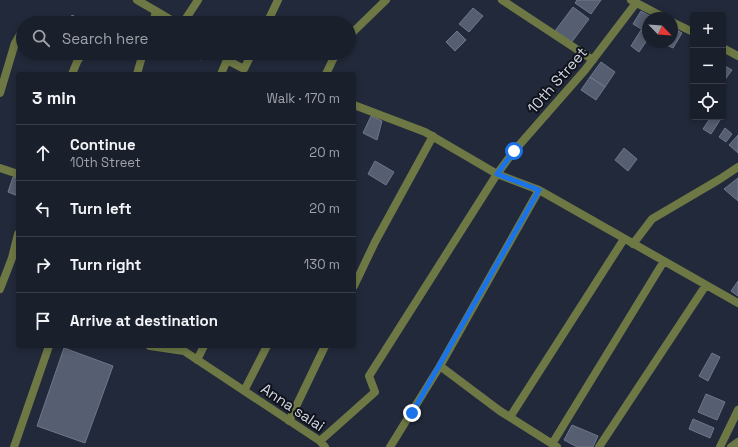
<!DOCTYPE html>
<meta charset="utf-8">
<style>
body{margin:0;font-family:"Space Grotesk",sans-serif;background:#232734;color:#f1f3f6}
.controls{position:absolute;right:12px;top:12px;display:grid;overflow:hidden;border-radius:4px;box-shadow:0 2px 6px #0003}
.controls button{width:36px;height:36px;display:grid;place-items:center;padding:0;border:0;border-bottom:1px solid #383d48;background:#1a1f2c;color:#f1f3f6;font:20px sans-serif}
.compass{position:absolute;left:642px;top:12px;width:36px;height:36px;border-radius:50%;background:#1a1f2c;box-shadow:0 2px 6px #0003;rotate:115deg}
.stop{position:absolute;width:12px;height:12px;margin:-9px;border:3px solid #1a73e8;border-radius:50%;background:#fff}
.stop.end{background:#1a73e8;border-color:#fff;box-shadow:0 1px 4px #0008}
.list{margin:0;padding:0;list-style:none}
h2{display:flex;justify-content:space-between;align-items:center;height:52px;margin:0;padding:0 16px;font-size:17px}
h2 small{font-size:13px;font-weight:400;color:#9fa2a9}
.list li{display:grid;grid-template-columns:26px 1fr auto;gap:12px;align-items:center;box-sizing:border-box;height:56px;padding:0 16px;border-top:1px solid #383d48}
.list b{display:block;font-size:15px;white-space:nowrap}
.list p{margin:0;font-size:13px;white-space:nowrap;color:#9fa2a9}
.list em{font-size:13px;font-style:normal;color:#9fa2a9}
.icon{flex:none;width:22px;height:22px;fill:none;stroke:currentColor;stroke-width:2;stroke-linecap:round;stroke-linejoin:round}
.map{position:relative;flex:none;width:738px;height:447px;overflow:hidden}
.search{position:absolute;background:#1a1f2c;box-shadow:0 2px 6px #0003;left:16px;top:16px;width:340px;height:44px;display:flex;align-items:center;gap:10px;box-sizing:border-box;padding:0 14px;border-radius:22px;color:#9fa2a9;font-size:15px}
.panel{position:absolute;background:#1a1f2c;box-shadow:0 2px 6px #0003;left:16px;top:72px;width:340px;height:276px;border-radius:4px}
.map>svg:first-child{display:block}
.building{fill:#565e71;stroke:#6e778b}
.lines{fill:none;stroke-linecap:round;stroke-linejoin:round}
.minor{stroke:#6e7845;stroke-width:8}
.route{stroke:#1a73e8;stroke-width:5}
.labels{text-anchor:middle;dominant-baseline:central;stroke-width:4;stroke-linejoin:round;paint-order:stroke}
.street-label{font-size:15px;fill:#d1d6e2;stroke:#0f121a}
</style>
<div class="map">
<svg width="738" height="447" viewBox="0 0 738 447">
<rect width="100%" height="100%" fill="#22293a"/>
<!-- building -->
<path class="building" d="M577,0H601L591,14L575,3Z
M573,7L589,19L571,43L555,31Z
M473,8L483,16L469,32L459,24Z
M641,11L653,18H648V29L646,32L633,24Z
M72,15L83,21L82,23H68Z
M672,27L682,33L673,48L663,43L672,42Z
M641,30L648,35V39L639,52L631,46Z
M457,31L466,40L455,51L446,42Z
M186,53H203L201,60L185,54Z
M601,62L615,72L605,87L590,77Z
M723,65L732,70L724,81L723,80Z
M590,77L605,87L596,100L581,90Z
M371,116L382,121L377,140L363,133Z
M711,117H722L711,134L703,129Z
M725,128L732,134L726,142L719,137Z
M738,135V153L729,145Z
M624,148L637,159L628,171L615,160Z
M375,161L394,172L386,185L368,174Z
M13,177L18,178V196L8,192Z
M738,178V201L724,189Z
M738,281V296L731,291Z
M64,348L113,366L85,443L37,426Z
M712,353L720,357L708,381L699,376Z
M706,394L725,402L717,420L698,412Z
M693,419L714,428L710,438L689,429Z
M572,425L598,436L593,447H577L564,440Z"/>
<g class="lines">
<!-- minor -->
<path class="minor" d="M137,0L156,11L153,23
M502,0L593,60
M631,0L665,18
M156,11L176,23
M672,22L693,32
M183,23L198,0
M267,23L278,0
M349,36L386,0
M723,48L738,56
M72,74L77,62L82,54
M137,74L143,53
M221,74L227,60L244,69L252,53
M326,74L336,53
M0,93L15,43L21,33
M354,105L425,132L497,174L539,190L738,303
M0,168L18,174
M633,244L652,219L720,179L738,167
M354,286L375,242L433,136
M0,289L12,258L18,234
M150,346L184,351L320,441L325,447
M197,360L204,346
M440,366L539,190
M244,391L267,346
M510,417L624,239
M289,421L325,346
M320,441L375,392L369,376L497,174L514,151L585,70L636,3
M552,444L664,261
M14,447L49,346
M390,447L440,366L500,411L557,447
M599,447L706,285
M720,447L738,410
M731,447L738,442"/>
</g>
<g class="lines">
<!-- route -->
<path class="route" d="M412,413L539,190L497,174L514,151"/>
</g>
<g class="labels">
<!-- street labels -->
<g class="street-label">
<text transform="translate(557 80) rotate(-49)">10th Street</text>
<text transform="translate(293 407) rotate(34)">Anna salai</text>
</g>
</g>
</svg>
<div class="controls">
<button>+</button>
<button>−</button>
<button><svg class="icon" aria-label="locate" viewBox="0 0 24 24"><circle cx="12" cy="12" r="6"/><path d="M12 2v4M12 18v4M2 12h4M18 12h4"/></svg></button>
</div>
<svg class="compass" viewBox="-18 -18 36 36"><path d="M0-13l5 13h-10z" fill="#e53935"/><path d="M0 13l5-13h-10z" fill="#9fa2a9"/></svg>
<div class="stop" style="left:514px;top:151px"></div>
<div class="stop end" style="left:412px;top:413px"></div>
<div class="search"><svg class="icon" aria-label="search" viewBox="0 0 24 24"><circle cx="10" cy="10" r="6"/><path d="M15 15l6 6"/></svg>Search here</div>
<section class="panel">
<h2>3 min<small>Walk · 170 m</small></h2>
<ul class="list">
<li><svg class="icon" aria-label="ahead" viewBox="0 0 24 24"><path d="M12 20V5M6 11l6-6 6 6"/></svg><div><b>Continue</b><p>10th Street</p></div><em>20 m</em></li>
<li><svg class="icon" aria-label="left" viewBox="0 0 24 24"><path d="M17 20v-9H6M10 6l-5 5 5 5"/></svg><div><b>Turn left</b></div><em>20 m</em></li>
<li><svg class="icon" aria-label="right" viewBox="0 0 24 24"><path d="M7 20v-9h11M14 6l5 5-5 5"/></svg><div><b>Turn right</b></div><em>130 m</em></li>
<li><svg class="icon" aria-label="arrive" viewBox="0 0 24 24"><path d="M6 21V4h12l-3 4 3 4H6"/></svg><div><b>Arrive at destination</b></div></li>
</ul>
</section>
</div>
